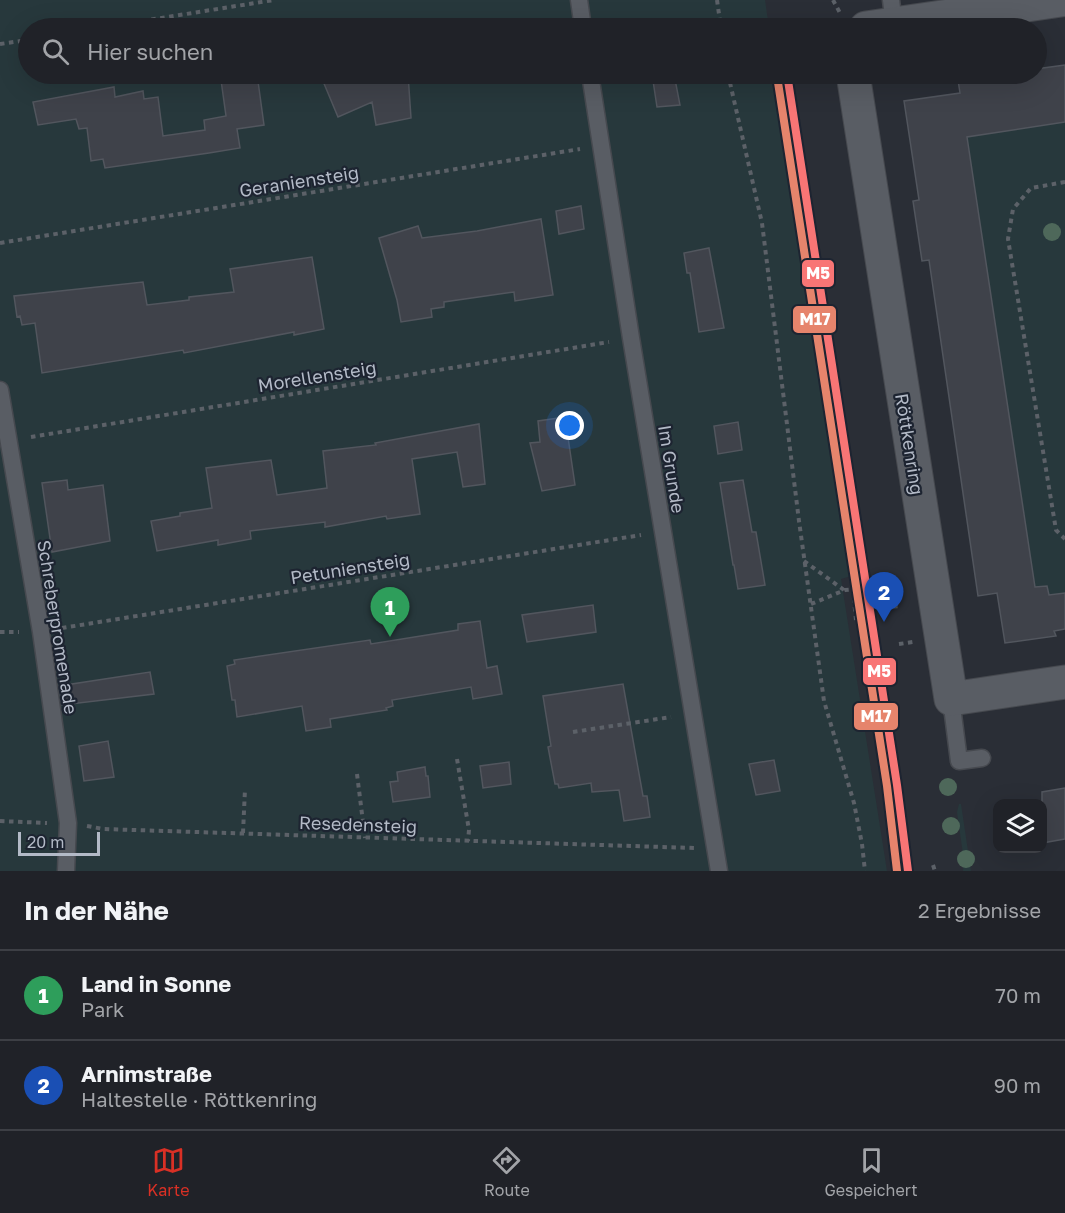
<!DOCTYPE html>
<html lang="de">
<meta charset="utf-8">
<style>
body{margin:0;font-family:"Golos Text",sans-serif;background:#2d2f34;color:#f1f3f6}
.controls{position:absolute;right:18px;bottom:18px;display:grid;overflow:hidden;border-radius:12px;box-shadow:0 6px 24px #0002}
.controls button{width:54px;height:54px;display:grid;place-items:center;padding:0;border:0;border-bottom:2px solid #3d3f45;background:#202228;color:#f1f3f6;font:30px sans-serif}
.scale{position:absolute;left:18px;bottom:15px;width:82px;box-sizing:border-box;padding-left:6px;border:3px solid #b3bac7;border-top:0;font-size:16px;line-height:21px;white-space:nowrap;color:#b3bac7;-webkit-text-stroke:4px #1d2431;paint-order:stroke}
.you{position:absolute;left:570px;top:426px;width:21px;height:21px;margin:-15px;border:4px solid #fff;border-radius:50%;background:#1a73e8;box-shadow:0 0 0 9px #1a73e833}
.badge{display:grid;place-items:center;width:39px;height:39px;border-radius:50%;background:#d93025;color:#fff;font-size:20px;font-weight:700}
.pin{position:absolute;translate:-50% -50px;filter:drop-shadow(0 2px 3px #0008)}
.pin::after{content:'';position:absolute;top:32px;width:21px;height:18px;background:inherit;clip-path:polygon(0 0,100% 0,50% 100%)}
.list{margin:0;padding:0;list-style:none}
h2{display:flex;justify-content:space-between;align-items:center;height:78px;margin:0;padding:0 24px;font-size:26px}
h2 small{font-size:20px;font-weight:400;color:#a2a4a8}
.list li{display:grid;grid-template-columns:39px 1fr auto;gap:18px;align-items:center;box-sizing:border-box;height:90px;padding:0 24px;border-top:2px solid #3d3f45}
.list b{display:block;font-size:22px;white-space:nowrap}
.list p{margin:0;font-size:20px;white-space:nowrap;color:#a2a4a8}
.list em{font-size:20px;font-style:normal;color:#a2a4a8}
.icon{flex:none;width:33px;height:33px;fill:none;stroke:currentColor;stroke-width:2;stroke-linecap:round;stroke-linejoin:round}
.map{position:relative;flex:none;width:1065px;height:871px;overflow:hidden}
.search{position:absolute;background:#202228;box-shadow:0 6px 24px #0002;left:18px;right:18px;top:18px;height:66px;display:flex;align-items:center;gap:15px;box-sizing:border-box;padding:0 21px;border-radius:33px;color:#a2a4a8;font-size:22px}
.sheet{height:258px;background:#202228}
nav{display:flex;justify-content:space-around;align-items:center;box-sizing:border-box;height:84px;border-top:2px solid #3d3f45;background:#202228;font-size:16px;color:#a2a4a8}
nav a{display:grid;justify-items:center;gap:3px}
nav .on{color:#d93025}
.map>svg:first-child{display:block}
.green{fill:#27383c}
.building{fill:#3f424a;stroke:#52565e;stroke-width:1.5}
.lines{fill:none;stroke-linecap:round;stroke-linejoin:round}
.service-casing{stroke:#46494f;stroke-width:19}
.minor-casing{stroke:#46494f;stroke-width:35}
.path{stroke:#5c6168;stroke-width:4;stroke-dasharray:4.5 4.5;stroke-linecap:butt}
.service{stroke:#595d64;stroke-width:16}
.minor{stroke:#595d64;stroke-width:33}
.tram-1-casing{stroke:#1d2431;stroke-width:12}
.tram-2-casing{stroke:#1d2431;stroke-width:12}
.tram-1{stroke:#f87575;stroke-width:8}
.tram-2{stroke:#e6846c;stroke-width:8}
.tree{fill:#4e685a}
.labels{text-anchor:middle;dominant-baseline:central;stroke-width:4.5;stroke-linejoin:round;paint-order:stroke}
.street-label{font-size:18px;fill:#b3bac7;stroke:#1d2431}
.line-badge{stroke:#1d2431;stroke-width:2}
.badge-label{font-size:16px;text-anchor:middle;font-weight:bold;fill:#fff}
</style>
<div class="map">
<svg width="1065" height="871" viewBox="0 0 1065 871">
<rect width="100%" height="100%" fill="#2a2e36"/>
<!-- green -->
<path class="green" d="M0,0H765L769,28H28V74H776L851,576L841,579L887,871H0Z
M1065,122V593L1049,595L1047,586L1035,587L1009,414L1004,415L1005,390L966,137Z
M959,804H961L971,871H963L964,861L957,812Z"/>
<!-- building -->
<path class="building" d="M1065,65V122L967,137L1035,587L1047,586L1049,595L1065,593V629L1054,631L1056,636L1005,643L997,593L978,596L929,260L922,261L913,201L919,200L904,101L960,93L958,80L983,77V74H1036V69Z
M224,74H257L264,125L237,129L240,148L209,153L105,168L103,159L91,161L87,128L79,129L76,119L38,125L33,102L114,87L115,97L143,91L144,99L158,97L163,136L205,130L204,120L226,116L221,80L225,79Z
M320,74H408L411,118L376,125L372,102L338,117Z
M652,74H674L680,105L657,107Z
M581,206L584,229L559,234L556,211Z
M541,219L553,295L515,301L514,292L444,302V307L431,309L432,317L401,322L397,300L379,238L418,226L422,238L477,231Z
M709,248L724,328L699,332L690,273H687L684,253Z
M312,257L324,329L294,335V332L184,353L183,350L42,373L35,323L22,325L20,316L17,317L14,296L143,282L147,305L189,300V297L234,292L230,269Z
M565,417L575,485L542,491L530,443L540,442L538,421Z
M738,422L742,450L718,454L714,426Z
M479,424L485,484L463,487L457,452L412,459L420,514L387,519L386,516L325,527V522L250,531L251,539L218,545V540L157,551L151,521L180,516V513L212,508L206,468L271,460L277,495L327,488L323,451L376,445L375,443Z
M67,480L68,490L103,485L110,541L52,552L42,483Z
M743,480L752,532H756L765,585L738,589L734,565H733L720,483Z
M593,605L596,632L527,642L522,615Z
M480,621L487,668L497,666L502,694L473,699L471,687L392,700L393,706L386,708L387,710L330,719L331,727L306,731L302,706L237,717L235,700H232L227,666L235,664L234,660L370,640L371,644L458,630V624Z
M150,672L154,694L62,705L59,686Z
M623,684L643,796H647L650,817L624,821L619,790L592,792L591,783L559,788L558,784H555L548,747L551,746L543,696Z
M108,741L114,777L84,781L79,746Z
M774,760L780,791L756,795L749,764Z
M509,762L511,784L483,788L480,766Z
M425,767L426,776H428L430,797L393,802L390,782L398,781L397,772Z
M1065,788V839L1042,843V792Z"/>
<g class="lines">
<defs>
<path id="service" d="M579,0L583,28
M891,0L894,24
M590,74L631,338L719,871
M0,390L41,632L68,823L66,871
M951,699L959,761L982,758"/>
<path id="minor" d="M866,28L1061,0
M853,74L951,699L1065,682"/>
</defs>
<!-- service casing -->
<use href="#service" class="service-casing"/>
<!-- minor casing -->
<use href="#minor" class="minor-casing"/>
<!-- path -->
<path class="path" d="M717,0L721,28
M833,0L840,13
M98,28L274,0
M0,44L28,40
M728,74L762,223L799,521L824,701L854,803L862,844L865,871
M1065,182L1031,188L1013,209L1008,239L1056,530L1065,539
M0,243L580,149
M31,437L609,342
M804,561L844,590
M894,586L896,612
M853,589L856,620
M811,604L845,590L897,586L902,589
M62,628L641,535
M0,632H19
M899,644L913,642
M573,732L671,717
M457,759L469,830L468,841
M357,774L365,838
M0,821L47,823
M87,826L103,829L694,848
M243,833L245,789
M933,865L935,871
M896,869V871"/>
<!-- service -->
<use href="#service" class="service"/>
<!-- minor -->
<use href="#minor" class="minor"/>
<defs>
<path id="tram-1" d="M787,74L897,785L908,871"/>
<path id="tram-2" d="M777,76L887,786L897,871"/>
</defs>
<!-- tram-1 casing -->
<use href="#tram-1" class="tram-1-casing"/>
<!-- tram-2 casing -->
<use href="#tram-2" class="tram-2-casing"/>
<!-- tram-1 -->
<use href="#tram-1" class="tram-1"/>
<!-- tram-2 -->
<use href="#tram-2" class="tram-2"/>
</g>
<!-- trees -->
<g class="tree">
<circle cx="1052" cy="232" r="9"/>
<circle cx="948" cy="787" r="9"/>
<circle cx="951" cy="826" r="9"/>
<circle cx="966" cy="859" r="9"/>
</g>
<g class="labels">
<!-- street labels -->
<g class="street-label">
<text transform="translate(299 181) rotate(-9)">Geraniensteig</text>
<text transform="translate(317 376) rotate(-9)">Morellensteig</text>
<text transform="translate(910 444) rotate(81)">Röttkenring</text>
<text transform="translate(672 469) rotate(81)">Im Grunde</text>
<text transform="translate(350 568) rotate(-9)">Petuniensteig</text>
<text transform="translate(58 627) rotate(81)">Schreberpromenade</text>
<text transform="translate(358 824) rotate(2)">Resedensteig</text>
</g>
</g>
<g class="line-badge">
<rect x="801" y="259" width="34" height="29" rx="6" fill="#f87575"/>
<rect x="792" y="305" width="45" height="29" rx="6" fill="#e6846c"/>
<rect x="862" y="657" width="35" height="29" rx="6" fill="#f87575"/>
<rect x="853" y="702" width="46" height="29" rx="6" fill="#e6846c"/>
</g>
<g class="badge-label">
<text x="818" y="279">M5</text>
<text x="815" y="325">M17</text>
<text x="879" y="677">M5</text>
<text x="876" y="722">M17</text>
</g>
</svg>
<div class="controls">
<button><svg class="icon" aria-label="layers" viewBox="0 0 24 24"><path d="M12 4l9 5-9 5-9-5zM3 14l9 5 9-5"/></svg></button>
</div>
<div class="scale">20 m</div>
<div class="you"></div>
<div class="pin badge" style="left:390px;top:637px;background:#2e9e5b">1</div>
<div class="pin badge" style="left:884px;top:622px;background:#1a4fb4">2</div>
<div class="search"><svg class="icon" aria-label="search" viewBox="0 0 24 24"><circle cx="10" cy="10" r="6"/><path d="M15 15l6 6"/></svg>Hier suchen</div>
</div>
<section class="sheet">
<h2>In der Nähe<small>2 Ergebnisse</small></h2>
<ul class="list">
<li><span class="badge" style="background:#2e9e5b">1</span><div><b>Land in Sonne</b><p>Park</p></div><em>70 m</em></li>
<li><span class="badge" style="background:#1a4fb4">2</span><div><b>Arnimstraße</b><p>Haltestelle · Röttkenring</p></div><em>90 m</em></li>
</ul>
</section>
<nav>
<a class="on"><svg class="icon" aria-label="map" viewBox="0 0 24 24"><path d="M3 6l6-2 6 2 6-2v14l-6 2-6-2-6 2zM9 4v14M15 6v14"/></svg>Karte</a>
<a><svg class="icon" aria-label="directions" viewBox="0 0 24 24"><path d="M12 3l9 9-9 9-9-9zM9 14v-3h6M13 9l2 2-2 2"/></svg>Route</a>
<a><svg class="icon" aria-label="saved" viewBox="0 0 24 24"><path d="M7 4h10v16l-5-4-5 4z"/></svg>Gespeichert</a>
</nav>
